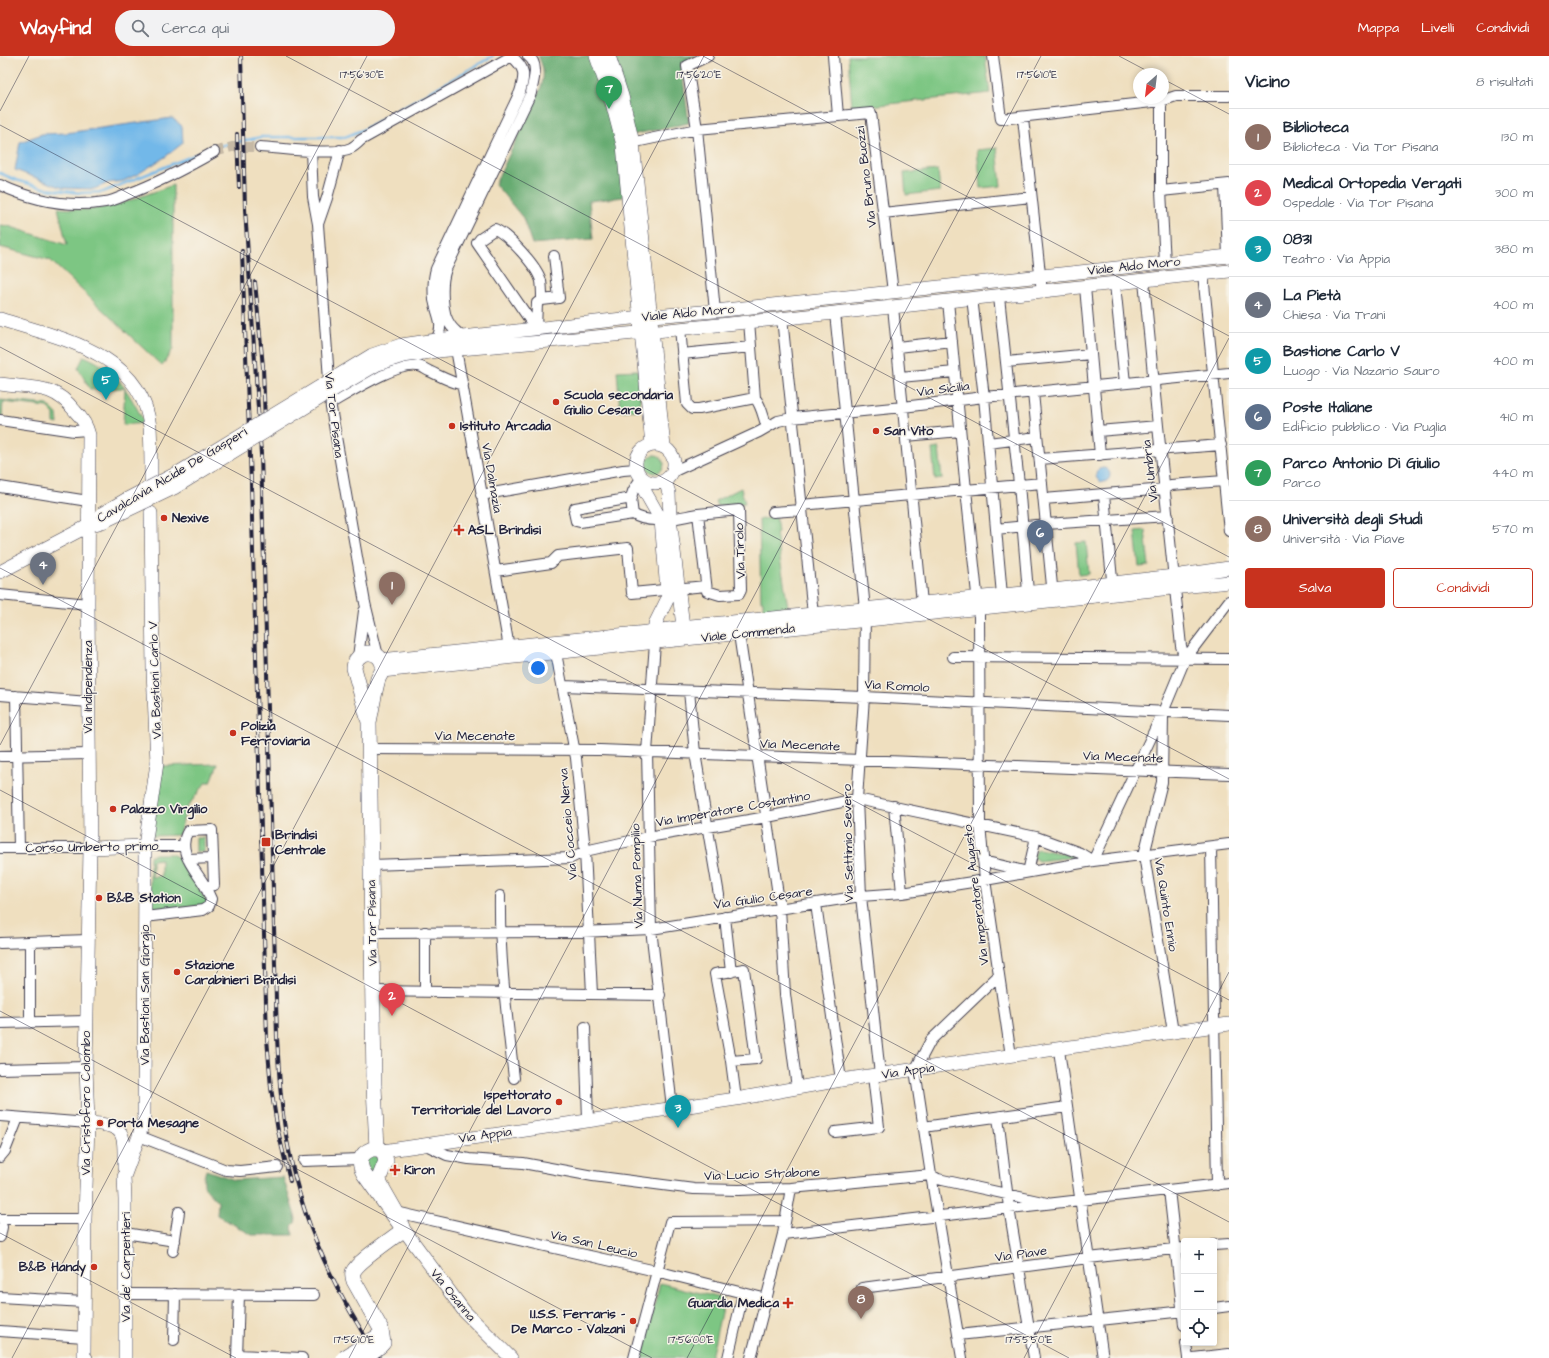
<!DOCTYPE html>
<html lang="it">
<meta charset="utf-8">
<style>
body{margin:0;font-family:"Architects Daughter",sans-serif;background:#f2f2f3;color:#1f2937}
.controls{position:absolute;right:12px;bottom:12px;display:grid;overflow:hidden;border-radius:4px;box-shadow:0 2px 6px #0003}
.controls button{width:36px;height:36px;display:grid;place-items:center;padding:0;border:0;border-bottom:1px solid #e0e1e3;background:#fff;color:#1f2937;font:20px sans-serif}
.compass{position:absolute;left:1133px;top:12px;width:36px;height:36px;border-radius:50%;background:#fff;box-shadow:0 2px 6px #0003;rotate:208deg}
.you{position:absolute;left:538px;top:612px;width:14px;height:14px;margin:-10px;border:3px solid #fff;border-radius:50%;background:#1a73e8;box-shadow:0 0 0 6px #1a73e833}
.badge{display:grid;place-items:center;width:26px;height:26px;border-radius:50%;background:#c8321e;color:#fff;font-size:13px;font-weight:700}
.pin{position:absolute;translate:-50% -33px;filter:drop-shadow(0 1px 2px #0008)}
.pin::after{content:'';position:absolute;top:21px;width:14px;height:12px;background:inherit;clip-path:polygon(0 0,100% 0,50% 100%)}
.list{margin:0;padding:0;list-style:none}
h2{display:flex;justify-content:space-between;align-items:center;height:52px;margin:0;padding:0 16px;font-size:17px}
h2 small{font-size:13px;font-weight:400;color:#747a83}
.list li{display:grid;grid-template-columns:26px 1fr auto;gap:12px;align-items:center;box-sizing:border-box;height:56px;padding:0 16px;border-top:1px solid #e0e1e3}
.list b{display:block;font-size:15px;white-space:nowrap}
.list p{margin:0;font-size:13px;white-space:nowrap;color:#747a83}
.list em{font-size:13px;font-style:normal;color:#747a83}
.actions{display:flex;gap:8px;padding:12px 16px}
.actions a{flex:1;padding:9px 0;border:1px solid #c8321e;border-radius:4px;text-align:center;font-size:14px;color:#c8321e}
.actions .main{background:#c8321e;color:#fff}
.icon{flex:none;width:22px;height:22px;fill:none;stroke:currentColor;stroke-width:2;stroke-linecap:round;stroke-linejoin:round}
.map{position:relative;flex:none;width:1229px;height:1302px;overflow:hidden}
header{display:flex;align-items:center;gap:24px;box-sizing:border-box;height:56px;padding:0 20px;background:#c8321e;color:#fff}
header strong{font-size:19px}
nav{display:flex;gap:22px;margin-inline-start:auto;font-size:14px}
.search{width:280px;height:36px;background:#f2f2f3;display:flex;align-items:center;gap:10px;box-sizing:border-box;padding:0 14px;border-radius:22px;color:#747a83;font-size:15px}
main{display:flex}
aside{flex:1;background:#fff}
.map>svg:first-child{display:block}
.green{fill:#7dc683;stroke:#50745f;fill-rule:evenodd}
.forest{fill:#66ab71;stroke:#446656}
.water{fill:#72b8e9;stroke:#4a6d92}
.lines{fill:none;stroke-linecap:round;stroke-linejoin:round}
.stream{stroke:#72b8e9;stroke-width:2.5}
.minor-tunnel{stroke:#c6b9a5;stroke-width:10;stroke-dasharray:10 5;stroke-linecap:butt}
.minor-casing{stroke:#413e4f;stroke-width:12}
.tertiary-casing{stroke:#413e4f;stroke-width:14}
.secondary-casing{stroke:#413e4f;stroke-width:16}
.minor{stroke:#fff;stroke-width:10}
.tertiary{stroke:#fff;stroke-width:13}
.secondary{stroke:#fff;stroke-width:15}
.rail-casing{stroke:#22223b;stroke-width:4}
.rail{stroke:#f7f3e8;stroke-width:2.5;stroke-dasharray:8;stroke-linecap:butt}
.tertiary-bridge-casing{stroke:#413e4f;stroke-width:14;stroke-linecap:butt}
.secondary-bridge-casing{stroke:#413e4f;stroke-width:16;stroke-linecap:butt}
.tertiary-bridge{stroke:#fff;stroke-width:13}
.secondary-bridge{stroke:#fff;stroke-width:15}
.ticks{fill:none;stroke:#22223b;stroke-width:1;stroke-opacity:0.45}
.poi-dot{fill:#c8321e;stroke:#f7f3e8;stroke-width:1.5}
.labels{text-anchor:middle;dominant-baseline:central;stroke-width:3;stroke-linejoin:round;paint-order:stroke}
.street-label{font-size:13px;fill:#22223b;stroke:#f7f3e8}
.poi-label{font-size:13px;font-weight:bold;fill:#22223b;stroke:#f7f3e8;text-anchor:start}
.ticks-label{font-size:10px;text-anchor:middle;fill:#22223b;stroke:#f7f3e8;stroke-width:3;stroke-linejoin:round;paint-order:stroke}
</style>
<header>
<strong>Wayfind</strong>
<div class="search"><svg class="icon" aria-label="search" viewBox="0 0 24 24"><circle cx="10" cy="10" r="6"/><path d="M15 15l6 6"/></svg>Cerca qui</div>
<nav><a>Mappa</a><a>Livelli</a><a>Condividi</a></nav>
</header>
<main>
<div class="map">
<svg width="1229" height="1302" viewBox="0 0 1229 1302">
<rect width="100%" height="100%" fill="#f7f3e8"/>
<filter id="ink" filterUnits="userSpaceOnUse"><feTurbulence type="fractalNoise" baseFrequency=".025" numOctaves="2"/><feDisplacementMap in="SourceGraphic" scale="8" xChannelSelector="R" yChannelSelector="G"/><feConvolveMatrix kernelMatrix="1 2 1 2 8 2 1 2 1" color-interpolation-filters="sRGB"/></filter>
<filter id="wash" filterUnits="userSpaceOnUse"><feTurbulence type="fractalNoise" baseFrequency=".012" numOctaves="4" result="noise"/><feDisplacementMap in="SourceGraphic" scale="16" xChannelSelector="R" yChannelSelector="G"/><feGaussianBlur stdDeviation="0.9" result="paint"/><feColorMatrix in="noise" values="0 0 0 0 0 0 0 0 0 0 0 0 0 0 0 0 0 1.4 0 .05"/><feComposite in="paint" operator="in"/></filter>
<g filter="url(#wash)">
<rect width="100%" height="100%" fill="#efdfbf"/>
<!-- green -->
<path class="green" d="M848,0H985L990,37L852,52Z
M997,92L1001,130L981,132L977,94Z
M938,114L940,135L906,139L904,117Z
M173,129V293L162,310L50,204L0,191V169L8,170L67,189L58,152L88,154L120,148Z
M84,300C119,315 127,335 145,367L123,369L125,332L90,333L78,312Z
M638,314L641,354L620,355L617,315Z
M0,344L48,349L57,358L58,368L54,367V358L47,351L3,346L2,360H0Z
M939,392L942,423L935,424L932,393Z
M646 408a9 9 0 1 1 18 0a9 9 0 1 1-18 0Z
M741,432L745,447L717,450L715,445Z
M776,460L778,476L776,477L788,551L763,553V545H761L759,464Z
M1145,474L1149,510L1139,511L1135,475Z
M1086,486L1089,518L1079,519L1076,487Z
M218,708L211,726H206L186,753L179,779L152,780L162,710Z
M196,782H204V796H196Z
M1039,793L1075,800V801L1038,805L1034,802L1036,794Z
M156,798H171L186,805L192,821L208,848L206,849L150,855V800ZM161,803V820L152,821V804Z
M372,1099L377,1101L379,1105L373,1124L365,1104Z
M660,1227L724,1243L711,1302H641Z"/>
<!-- forest -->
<path class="forest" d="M538,0H696L681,8L689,67L617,82L624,141L589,145L593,183L532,188L523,162L495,128L538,39C544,24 546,15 538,0Z
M206,1114L235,1124L283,1121L296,1163L295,1167L292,1170L293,1179H252L217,1159L218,1146C207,1133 200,1133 206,1114Z"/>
<!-- water -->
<path class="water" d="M172,62L182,70L183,87L165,101L138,118L123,125L108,127L94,133L63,132L15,114L20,86L42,78L66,77Z
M1096 419a7 7 0 1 1 14 0a7 7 0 1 1-14 0Z"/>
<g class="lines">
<!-- stream -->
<path class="stream" d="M0,117L16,124L47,133L81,137L103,136L214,91L261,81H345L362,74L493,0"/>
</g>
</g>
<g filter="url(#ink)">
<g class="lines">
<!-- minor-tunnel -->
<path class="minor-tunnel" d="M214,96L232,91H260"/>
<defs>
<path id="minor" d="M708,0L687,10L697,73L715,255
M833,0L838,60
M993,0L1001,63L1161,45L1176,40H1229
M1161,45V135L1165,207
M1023,62L1042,236
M626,88L697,73L871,57L893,236
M260,91C280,92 335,100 351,92C355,90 358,87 361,84L512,0
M311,95L313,141L318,168L331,352L365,547L378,600
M0,129C32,144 69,152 105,146C113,145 121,141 128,138C158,127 186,112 214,96
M1225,129L1228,200
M1161,135L1229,128
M883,157L1031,141
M318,168L327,142L340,94
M495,173C509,180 537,210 541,225C542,231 542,238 542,244L537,247L536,273L477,187L480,183Z
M1203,218L1229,475
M1144,225L1158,370L1181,590L1185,603
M1115,228L1125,327
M1085,231L1100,399
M999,241L1019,428L1028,536
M972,242L984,341L1002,539
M542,244L559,242L554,200
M948,245L966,434L979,557L980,768L985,824L1011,1000
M893,251L922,547
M835,257L865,553L864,641L857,743L861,840L880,1019
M782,262L813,558
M680,272L687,348L692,353H699L755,342L749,265
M462,281C458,277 454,274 451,270C441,258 441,226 446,213L531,37C533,25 540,8 528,0
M436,284C445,268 437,260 434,244C433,233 433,223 436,213L520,36C525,19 526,12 511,0
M897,291L952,285
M456,293L510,597
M682,298L751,291
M1006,306L1091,298
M900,321L955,316
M1033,337L1053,540
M755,342C762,350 763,361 767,371
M331,347C349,337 397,306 418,310C421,310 425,313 429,315C440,320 450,326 463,329
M0,364L74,375L87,374
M1098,375L1158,370
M906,380L960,375
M988,387L1037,381
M1040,403L1221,389
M672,416L759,376L778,365L792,362L903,351L984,341L1229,317
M642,422C630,436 630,440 633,458C650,470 679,461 698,458
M0,431L88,445
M481,439L623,414L636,413
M1104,439L1113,534
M632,442L575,452L574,456L576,465L580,466L633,458
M1044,443L1165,433L1171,429L1224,425
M801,449L1042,427
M739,454L741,534L739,538L720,539L707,535L698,458Z
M773,456L801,454
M996,473L1046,468L1168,460
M496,515L551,507L558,500L628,492L632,537L706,530
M0,539L88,548
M739,578L780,852L785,938L797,1032
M655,587L647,696L651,873L672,1051
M556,597L576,702L585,795L592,938
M358,601L364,555
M953,601L1229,603
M563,630L864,641L1229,659
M689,635L695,697L719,839
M0,639L89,646
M16,640L19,792
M1163,660L1162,726L1144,799L1173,976
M369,693L600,694L1229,718
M0,700L88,698
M894,750L902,837
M212,774L214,829L205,830C195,813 176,795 188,775Z
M145,790H183
M1211,791L1217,1129
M0,792H90
M188,803L213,802
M983,805L1028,816L1036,781
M371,809L571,802L585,795L648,781L767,761L857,743L1036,781L1080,797L1093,805L1163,656L1185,603L1229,545
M500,840C499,901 507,961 514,1022
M816,848L841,1024
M145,861L203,854L209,850L211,843L205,830
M725,861L731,916
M372,877L581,876L651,873L861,840L902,837L985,824L1093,805L1229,788
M0,887L88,884
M30,887V967
M373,935L660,939
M425,936V876
M0,967L87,965
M585,971L588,1064
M1059,994L1103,1302
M731,1005L756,1003L744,913L715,918L731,1005L736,1043
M0,1013L86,1011
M0,1060L88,1067
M998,1061L1009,1152L1034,1302
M923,1071L1067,1051
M835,1076L879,1071L873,1020
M139,1080L226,1114L240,1115L277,1111
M424,1088L447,1099L469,1103L523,1107L593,1120L694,1133L739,1134L791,1132L931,1119L938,1123L1047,1147
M0,1101L5,1095L18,1062
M304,1105L360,1103
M1169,1134L1184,1269
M396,1156L656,1215L767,1243
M0,1163H85
M125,1177L175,1185
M783,1178L1229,1127
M0,1181L2,1171
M1214,1189L1229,1188
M173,1195L179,1156
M862,1232L1088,1202L1184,1192
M126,1238L314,1239
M0,1241L84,1246
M1214,1252L1229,1250
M0,1275L84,1281
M958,1279L1184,1255
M174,1284L175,1238
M1186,1287L1188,1302
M237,1299L302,1302
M237,1302L239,1238
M634,1302L670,1166L785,1165
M728,1302L743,1238
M751,1302L783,1178L791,1132
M962,1302L931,1119L915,1014L931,984L999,919
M1193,1302L1229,1298"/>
<path id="tertiary" d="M596,0L611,43L623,89L652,389
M609,0L622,40L633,87L664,391
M0,263C58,282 142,296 150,371C151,388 151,405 151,423
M436,284L640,261L715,255L1229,200
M437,295C701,273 965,243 1229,215
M0,328C32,333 52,326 75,355C81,361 87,370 89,379L88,548L90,792L86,1011L88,1067L85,1163L84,1299L86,1302
M636 408a19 19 0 1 1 38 0a19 19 0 1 1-38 0Z
M642,422L644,434L661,464L667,535L668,542L655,568V583
M665,424L669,437L670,462L684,579
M0,516L88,470L105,465
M381,604L647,576L691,570L1053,534L1174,520L1229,512
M382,615L1229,526
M90,792L145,790
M88,1067C127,1069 124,1077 124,1112
M383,1095L736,1043L841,1024L1229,968
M402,1171L464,1255L511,1302
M125,1302V1144L124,1121L139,1080L144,1062L145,790L157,707L153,614L151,457"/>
<path id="secondary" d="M369,666L354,612C355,594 379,591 383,609C384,615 380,618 378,623C374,637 372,652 369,666L374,1030L377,1093
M372,1093H377L383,1095L386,1105L379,1122L380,1128L396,1156L402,1171L364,1118C358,1107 359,1098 372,1093Z
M380,1290L383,1287L381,1273L354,1225C353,1222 352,1219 353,1216C357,1206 389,1185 399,1177L402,1171"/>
</defs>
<!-- minor casing -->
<use href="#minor" class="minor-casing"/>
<!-- tertiary casing -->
<use href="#tertiary" class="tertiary-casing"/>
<!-- secondary casing -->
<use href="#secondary" class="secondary-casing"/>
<!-- minor -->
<use href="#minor" class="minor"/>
<!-- tertiary -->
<use href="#tertiary" class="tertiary"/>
<!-- secondary -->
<use href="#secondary" class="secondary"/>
<defs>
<path id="rail" d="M241,0L245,153L261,398L277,981C279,1018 281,1054 288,1090C302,1166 336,1238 379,1302
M237,78L239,131
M242,195L251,427L267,982L271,1032L278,1075L290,1125
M255,226L263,311L265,368"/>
</defs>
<!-- rail casing -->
<use href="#rail" class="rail-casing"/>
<!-- rail -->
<use href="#rail" class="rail"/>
<defs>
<path id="tertiary-bridge" d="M101,458L125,444L181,415L372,299L401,289L436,284
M105,465L174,432L335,333L378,308L403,300L437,295"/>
<path id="secondary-bridge" d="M344,1302L377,1281
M364,1302L380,1290"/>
</defs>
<!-- tertiary-bridge casing -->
<use href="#tertiary-bridge" class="tertiary-bridge-casing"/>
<!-- secondary-bridge casing -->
<use href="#secondary-bridge" class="secondary-bridge-casing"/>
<!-- tertiary-bridge -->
<use href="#tertiary-bridge" class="tertiary-bridge"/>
<!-- secondary-bridge -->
<use href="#secondary-bridge" class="secondary-bridge"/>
</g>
</g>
<!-- ticks -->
<path class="ticks" d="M286,0L1229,501M703,0L1229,280M1119,0L1153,18M1163,23L1229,58M0,55L29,0M0,69L1229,723M0,291L1229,944M0,512L1229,1166M0,689L367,0M0,734L1069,1302M0,955L652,1302M0,1177L236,1302M12,1302L704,0M349,1302L1041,0M687,1302L1229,282M1024,1302L1229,916"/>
<!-- markers -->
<g class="poi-dot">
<circle cx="556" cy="346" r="4"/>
<circle cx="452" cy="370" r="4"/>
<circle cx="876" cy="375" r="4"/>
<circle cx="164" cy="462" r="4"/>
<path d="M457 468h4v4h4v4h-4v4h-4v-4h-4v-4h4z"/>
<circle cx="233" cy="677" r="4"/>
<circle cx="113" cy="753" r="4"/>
<rect x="261" y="781" width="10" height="10" rx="2"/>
<circle cx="99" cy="842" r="4"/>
<circle cx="177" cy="916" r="4"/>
<circle cx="559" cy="1046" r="4"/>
<circle cx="100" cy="1067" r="4"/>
<path d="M393 1108h4v4h4v4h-4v4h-4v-4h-4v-4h4z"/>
<circle cx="94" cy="1211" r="4"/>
<path d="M786 1241h4v4h4v4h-4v4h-4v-4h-4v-4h4z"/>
<circle cx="633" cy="1265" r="4"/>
</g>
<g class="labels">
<!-- street labels -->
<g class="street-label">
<text transform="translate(866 121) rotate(-97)">Via Bruno Buozzi</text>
<text transform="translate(1134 210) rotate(-6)">Viale Aldo Moro</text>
<text transform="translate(688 257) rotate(-5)">Viale Aldo Moro</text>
<text transform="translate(943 333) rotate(-7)">Via Sicilia</text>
<text transform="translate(334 359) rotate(83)">Via Tor Pisana</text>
<text transform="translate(1150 415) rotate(-97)">Via Umbria</text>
<text transform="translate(172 419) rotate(-31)">Cavalcavia Alcide De Gasperi</text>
<text transform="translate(492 422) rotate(80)">Via Dalmazia</text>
<text transform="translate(740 495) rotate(-92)">Via Tirolo</text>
<text transform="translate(748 577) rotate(-6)">Viale Commenda</text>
<text transform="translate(155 624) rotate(-92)">Via Bastioni Carlo V</text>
<text transform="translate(897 630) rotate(3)">Via Romolo</text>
<text transform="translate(88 631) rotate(-90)">Via Indipendenza</text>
<text x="475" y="680">Via Mecenate</text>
<text transform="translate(800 689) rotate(2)">Via Mecenate</text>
<text transform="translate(1123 701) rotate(2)">Via Mecenate</text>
<text transform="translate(733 753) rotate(-10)">Via Imperatore Costantino</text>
<text transform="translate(568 768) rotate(-95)">Via Cocceio Nerva</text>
<text transform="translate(848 787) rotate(-91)">Via Settimio Severo</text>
<text transform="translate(92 791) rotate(-1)">Corso Umberto primo</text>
<text transform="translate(637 820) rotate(-92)">Via Numa Pompilio</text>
<text transform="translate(976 839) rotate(-97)">Via Imperatore Augusto</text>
<text transform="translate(763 842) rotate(-8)">Via Giulio Cesare</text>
<text transform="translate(1166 849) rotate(81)">Via Quinto Ennio</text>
<text transform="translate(372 867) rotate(-91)">Via Tor Pisana</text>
<text transform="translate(145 939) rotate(-90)">Via Bastioni San Giorgio</text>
<text transform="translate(908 1015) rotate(-8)">Via Appia</text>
<text transform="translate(86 1047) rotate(-90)">Via Cristoforo Colombo</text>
<text transform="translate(485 1079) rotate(-8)">Via Appia</text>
<text transform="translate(762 1118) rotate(-2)">Via Lucio Strabone</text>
<text transform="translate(594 1188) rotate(13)">Via San Leucio</text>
<text transform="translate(1021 1198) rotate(-8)">Via Piave</text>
<text transform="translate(126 1211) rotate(-90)">Via de' Carpentieri</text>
<text transform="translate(453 1239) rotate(51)">Via Osanna</text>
</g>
<!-- poi labels -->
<g class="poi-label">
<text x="564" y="339">Scuola secondaria<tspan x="564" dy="15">Giulio Cesare</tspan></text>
<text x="460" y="370">Istituto Arcadia</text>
<text x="884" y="375">San Vito</text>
<text x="172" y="462">Nexive</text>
<text x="468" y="474">ASL Brindisi</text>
<text x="241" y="670">Polizia<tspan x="241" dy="15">Ferroviaria</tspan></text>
<text x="121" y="753">Palazzo Virgilio</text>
<text x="275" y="779">Brindisi<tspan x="275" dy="15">Centrale</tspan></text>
<text x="107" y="842">B&amp;B Station</text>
<text x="185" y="909">Stazione<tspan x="185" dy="15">Carabinieri Brindisi</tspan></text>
<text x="551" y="1039" text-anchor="end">Ispettorato<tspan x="551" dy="15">Territoriale del Lavoro</tspan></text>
<text x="108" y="1067">Porta Mesagne</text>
<text x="404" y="1114">Kiron</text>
<text x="86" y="1211" text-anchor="end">B&amp;B Handy</text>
<text x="779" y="1247" text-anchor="end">Guardia Medica</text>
<text x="625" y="1258" text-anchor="end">I.I.S.S. Ferraris -<tspan x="625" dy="15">De Marco - Valzani</tspan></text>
</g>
</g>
<g class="ticks-label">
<text x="362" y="22">17°56'30"E</text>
<text x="699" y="22">17°56'20"E</text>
<text x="1037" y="22">17°56'10"E</text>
<text x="354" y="1287">17°56'10"E</text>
<text x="691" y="1287">17°56'00"E</text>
<text x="1029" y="1287">17°55'50"E</text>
</g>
</svg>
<div class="controls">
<button>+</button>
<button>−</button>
<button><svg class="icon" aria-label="locate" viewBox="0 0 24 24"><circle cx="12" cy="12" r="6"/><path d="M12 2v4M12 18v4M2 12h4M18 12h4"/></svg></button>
</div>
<svg class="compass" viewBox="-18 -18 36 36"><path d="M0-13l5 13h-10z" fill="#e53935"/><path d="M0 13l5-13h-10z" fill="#747a83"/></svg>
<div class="you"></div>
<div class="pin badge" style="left:392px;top:549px;background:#8d6e63">1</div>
<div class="pin badge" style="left:392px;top:960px;background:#e0444e">2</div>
<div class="pin badge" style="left:678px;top:1072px;background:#0f9aa8">3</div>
<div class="pin badge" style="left:43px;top:529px;background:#6b7280">4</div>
<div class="pin badge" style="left:106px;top:344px;background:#0f9aa8">5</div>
<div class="pin badge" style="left:1040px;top:497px;background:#5c6f8a">6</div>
<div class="pin badge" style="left:609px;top:53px;background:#2e9e5b">7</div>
<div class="pin badge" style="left:861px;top:1263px;background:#8d6e63">8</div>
</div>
<aside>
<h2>Vicino<small>8 risultati</small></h2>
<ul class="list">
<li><span class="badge" style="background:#8d6e63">1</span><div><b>Biblioteca</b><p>Biblioteca · Via Tor Pisana</p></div><em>130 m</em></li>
<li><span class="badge" style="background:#e0444e">2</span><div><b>Medical Ortopedia Vergati</b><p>Ospedale · Via Tor Pisana</p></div><em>300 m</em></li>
<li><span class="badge" style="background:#0f9aa8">3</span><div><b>0831</b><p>Teatro · Via Appia</p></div><em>380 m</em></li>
<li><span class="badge" style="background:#6b7280">4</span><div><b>La Pietà</b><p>Chiesa · Via Trani</p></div><em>400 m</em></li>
<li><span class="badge" style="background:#0f9aa8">5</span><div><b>Bastione Carlo V</b><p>Luogo · Via Nazario Sauro</p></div><em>400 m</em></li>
<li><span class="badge" style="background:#5c6f8a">6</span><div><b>Poste Italiane</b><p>Edificio pubblico · Via Puglia</p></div><em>410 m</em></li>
<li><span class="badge" style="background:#2e9e5b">7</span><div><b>Parco Antonio Di Giulio</b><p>Parco</p></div><em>440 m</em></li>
<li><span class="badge" style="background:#8d6e63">8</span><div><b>Università degli Studi</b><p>Università · Via Piave</p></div><em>570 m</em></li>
</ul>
<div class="actions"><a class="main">Salva</a><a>Condividi</a></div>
</aside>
</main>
